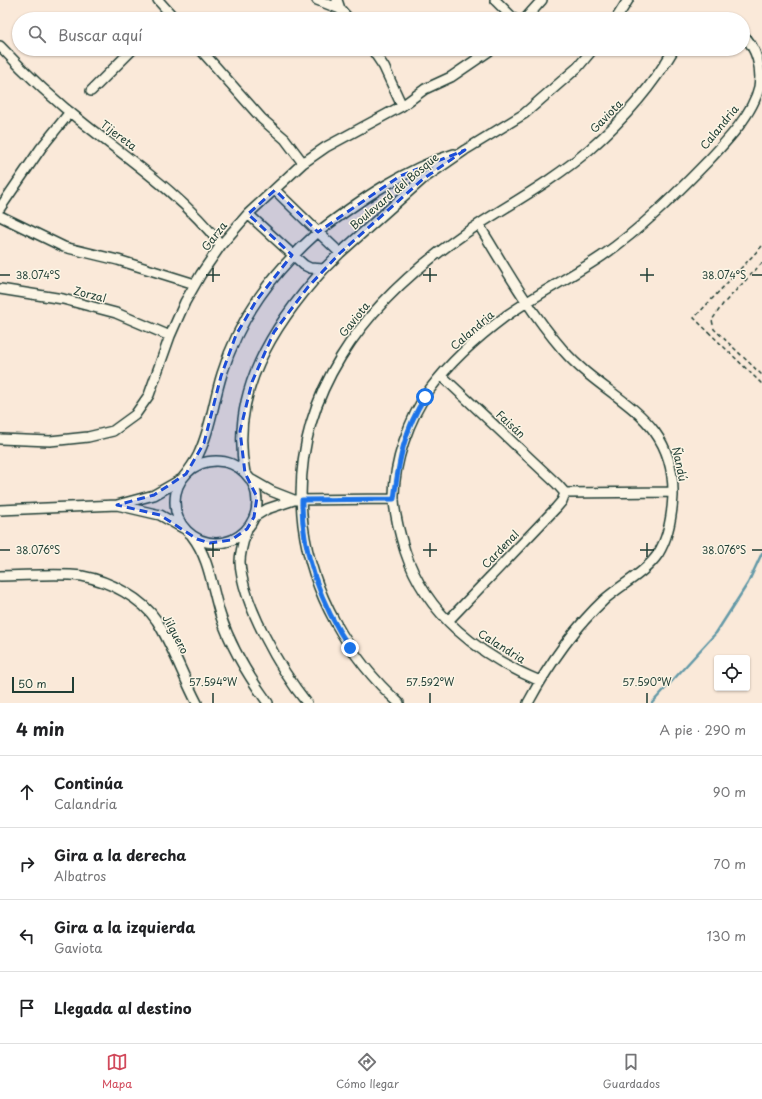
<!DOCTYPE html>
<html lang="es">
<meta charset="utf-8">
<style>
body{margin:0;font-family:"Playpen Sans",sans-serif;background:#f6f6f6;color:#202124}
.controls{position:absolute;right:12px;bottom:12px;display:grid;overflow:hidden;border-radius:4px;box-shadow:0 1px 3px #0004}
.controls button{width:36px;height:36px;display:grid;place-items:center;padding:0;border:0;border-bottom:1px solid #e0e0e0;background:#fff;color:#202124;font:20px sans-serif}
.scale{position:absolute;left:12px;bottom:10px;width:62px;box-sizing:border-box;padding-left:4px;border:2px solid #1f3d34;border-top:0;font-size:11px;line-height:14px;white-space:nowrap;color:#1f3d34;-webkit-text-stroke:3px #fcf5e5;paint-order:stroke}
.stop{position:absolute;width:12px;height:12px;margin:-9px;border:3px solid #1a73e8;border-radius:50%;background:#fff}
.stop.end{background:#1a73e8;border-color:#fff;box-shadow:0 1px 4px #0008}
.list{margin:0;padding:0;list-style:none}
h2{display:flex;justify-content:space-between;align-items:center;height:52px;margin:0;padding:0 16px;font-size:17px}
h2 small{font-size:13px;font-weight:400;color:#757577}
.list li{display:grid;grid-template-columns:26px 1fr auto;gap:12px;align-items:center;box-sizing:border-box;height:72px;padding:0 16px;border-top:1px solid #e0e0e0}
.list b{display:block;font-size:15px;white-space:nowrap}
.list p{margin:0;font-size:13px;white-space:nowrap;color:#757577}
.list em{font-size:13px;font-style:normal;color:#757577}
.icon{flex:none;width:22px;height:22px;fill:none;stroke:currentColor;stroke-width:2;stroke-linecap:round;stroke-linejoin:round}
.map{position:relative;flex:none;width:762px;height:703px;overflow:hidden}
.search{position:absolute;background:#fff;box-shadow:0 1px 3px #0004;left:12px;right:12px;top:12px;height:44px;display:flex;align-items:center;gap:10px;box-sizing:border-box;padding:0 14px;border-radius:22px;color:#757577;font-size:15px}
.sheet{height:340px;background:#fff}
nav{display:flex;justify-content:space-around;align-items:center;box-sizing:border-box;height:56px;border-top:1px solid #e0e0e0;background:#fff;font-size:11px;color:#757577}
nav a{display:grid;justify-items:center;gap:2px}
nav .on{color:#d1495b}
.map>svg:first-child{display:block}
.lines{fill:none;stroke-linecap:round;stroke-linejoin:round}
.stream{stroke:#6499a7;stroke-width:2.5}
.street-casing{stroke:#1f3d34;stroke-width:12}
.path{stroke:#1f3d34;stroke-width:1.5;stroke-dasharray:4 3;stroke-linecap:butt}
.street{stroke:#fcf5e5;stroke-width:9}
.route{stroke:#1a73e8;stroke-width:5}
.marked{fill:#1d4ed8;fill-opacity:0.2;stroke:#1d4ed8;stroke-width:3;stroke-dasharray:8 5;stroke-linejoin:round}
.ticks{fill:none;stroke:#1f3d34;stroke-width:1.5}
.labels{text-anchor:middle;dominant-baseline:central;stroke-width:3;stroke-linejoin:round;paint-order:stroke}
.street-label{font-size:11px;fill:#1f3d34;stroke:#fcf5e5}
.ticks-label{font-size:10px;text-anchor:middle;fill:#1f3d34;stroke:#fcf5e5;stroke-width:3;stroke-linejoin:round;paint-order:stroke}
</style>
<div class="map">
<svg width="762" height="703" viewBox="0 0 762 703">
<rect width="100%" height="100%" fill="#fae9d9"/>
<filter id="ink" filterUnits="userSpaceOnUse"><feTurbulence type="fractalNoise" baseFrequency=".025" numOctaves="2"/><feDisplacementMap in="SourceGraphic" scale="8" xChannelSelector="R" yChannelSelector="G"/><feConvolveMatrix kernelMatrix="1 2 1 2 8 2 1 2 1" color-interpolation-filters="sRGB"/></filter>
<g filter="url(#ink)">
<g class="lines">
<!-- stream -->
<path class="stream" d="M652,703L716,633L748,583L762,553"/>
<defs>
<path id="street" d="M158,0L175,19
M317,0L340,9L337,0
M495,0L514,19
M340,9L349,19
M525,19L542,0
M616,19L628,0
M0,46C27,75 56,102 87,126C134,163 184,197 221,245
M200,49L262,119L285,139L303,163
M372,49L384,67L402,106
M91,91L133,49
M275,190L318,232C360,200 403,170 454,154
M0,208L41,148L70,112
M0,216L64,247L118,260L195,284
M479,225C505,268 530,312 563,350C608,402 675,413 673,496C672,514 668,538 658,554C645,573 622,584 605,599C573,629 549,664 528,703
M340,253L423,179L465,150L524,114L578,67L593,49
M0,289L63,299L116,313L170,336
M442,376L557,484L565,493L562,501L556,508L448,621
M0,439L50,441L88,437L113,431L135,415L149,395L170,336L185,302L201,274L221,245L248,214L303,163L326,147L402,106L425,89L451,77L492,49
M175 502a41 41 0 1 1 82 0a41 41 0 1 1-82 0Z
M245,473C229,394 273,325 324,269
M186,474C191,467 197,459 200,451C211,427 214,399 222,374C240,316 272,273 318,232L340,253L324,269L310,268L304,265L248,214
M182,479L154,495L117,505L160,515L183,528
M250,479L271,491L294,500
M565,493L673,492
M0,510L117,505
M254,517L267,509L294,500L394,499
M247,529C244,539 240,551 240,562C242,603 281,671 307,703
M192,536C210,559 212,590 221,617C231,647 249,677 268,703
M0,576C25,576 58,573 82,576C109,581 142,598 157,621C173,647 183,676 197,703
M540,681C480,656 426,615 405,551C400,535 395,517 394,500C393,464 409,418 430,389C451,361 478,337 506,316C537,294 571,277 602,256C641,229 674,196 707,162C725,143 753,114 759,87C762,69 757,48 743,35
M399,703C348,657 312,593 303,525C288,397 365,302 464,234C506,206 552,182 590,149C623,120 652,87 674,49"/>
</defs>
<!-- street casing -->
<use href="#street" class="street-casing"/>
<!-- path -->
<path class="path" d="M762,246L694,318L762,384
M762,263L723,304L712,320L714,329L762,375"/>
<!-- street -->
<use href="#street" class="street"/>
</g>
</g>
<g class="lines" filter="url(#ink)">
<!-- route -->
<path class="route" d="M350,648C322,607 301,551 302,500L394,499C399,460 404,430 425,397"/>
</g>
<!-- marked area -->
<path class="marked" d="M465,150L423,179L340,253L308,287L274,332L252,382L240,431L245,473L257,497L254,517L247,529L231,540L210,543L197,539L160,515L117,505L154,495L186,474L204,443L221,376L236,335L256,301L292,255L248,214L275,190L318,232L400,176Z"/>
<!-- ticks -->
<path class="ticks" d="M213,268V282M430,268V282M647,268V282M0,275H10M206,275H220M423,275H437M640,275H654M752,275H762M213,543V557M430,543V557M647,543V557M0,550H10M206,550H220M423,550H437M640,550H654M752,550H762M213,693V703M430,693V703M647,693V703"/>
<g class="labels">
<!-- street labels -->
<g class="street-label">
<text transform="translate(606 116) rotate(-46)">Gaviota</text>
<text transform="translate(719 127) rotate(-51)">Calandria</text>
<text transform="translate(119 135) rotate(37)">Tijereta</text>
<text transform="translate(394 191) rotate(-40)">Boulevard del Bosque</text>
<text transform="translate(214 236) rotate(-52)">Garza</text>
<text transform="translate(90 294) rotate(14)">Zorzal</text>
<text transform="translate(354 319) rotate(-51)">Gaviota</text>
<text transform="translate(472 330) rotate(-41)">Calandria</text>
<text transform="translate(511 424) rotate(43)">Faisán</text>
<text transform="translate(680 464) rotate(78)">Ñandú</text>
<text transform="translate(500 549) rotate(-46)">Cardenal</text>
<text transform="translate(176 634) rotate(62)">Jilguero</text>
<text transform="translate(502 646) rotate(32)">Calandria</text>
</g>
</g>
<g class="ticks-label">
<text x="38" y="279">38.074°S</text>
<text x="724" y="279">38.074°S</text>
<text x="38" y="554">38.076°S</text>
<text x="724" y="554">38.076°S</text>
<text x="213" y="686">57.594°W</text>
<text x="430" y="686">57.592°W</text>
<text x="647" y="686">57.590°W</text>
</g>
</svg>
<div class="controls">
<button><svg class="icon" aria-label="locate" viewBox="0 0 24 24"><circle cx="12" cy="12" r="6"/><path d="M12 2v4M12 18v4M2 12h4M18 12h4"/></svg></button>
</div>
<div class="scale">50 m</div>
<div class="stop" style="left:425px;top:397px"></div>
<div class="stop end" style="left:350px;top:648px"></div>
<div class="search"><svg class="icon" aria-label="search" viewBox="0 0 24 24"><circle cx="10" cy="10" r="6"/><path d="M15 15l6 6"/></svg>Buscar aquí</div>
</div>
<section class="sheet">
<h2>4 min<small>A pie · 290 m</small></h2>
<ul class="list">
<li><svg class="icon" aria-label="ahead" viewBox="0 0 24 24"><path d="M12 20V5M6 11l6-6 6 6"/></svg><div><b>Continúa</b><p>Calandria</p></div><em>90 m</em></li>
<li><svg class="icon" aria-label="right" viewBox="0 0 24 24"><path d="M7 20v-9h11M14 6l5 5-5 5"/></svg><div><b>Gira a la derecha</b><p>Albatros</p></div><em>70 m</em></li>
<li><svg class="icon" aria-label="left" viewBox="0 0 24 24"><path d="M17 20v-9H6M10 6l-5 5 5 5"/></svg><div><b>Gira a la izquierda</b><p>Gaviota</p></div><em>130 m</em></li>
<li><svg class="icon" aria-label="arrive" viewBox="0 0 24 24"><path d="M6 21V4h12l-3 4 3 4H6"/></svg><div><b>Llegada al destino</b></div></li>
</ul>
</section>
<nav>
<a class="on"><svg class="icon" aria-label="map" viewBox="0 0 24 24"><path d="M3 6l6-2 6 2 6-2v14l-6 2-6-2-6 2zM9 4v14M15 6v14"/></svg>Mapa</a>
<a><svg class="icon" aria-label="directions" viewBox="0 0 24 24"><path d="M12 3l9 9-9 9-9-9zM9 14v-3h6M13 9l2 2-2 2"/></svg>Cómo llegar</a>
<a><svg class="icon" aria-label="saved" viewBox="0 0 24 24"><path d="M7 4h10v16l-5-4-5 4z"/></svg>Guardados</a>
</nav>
